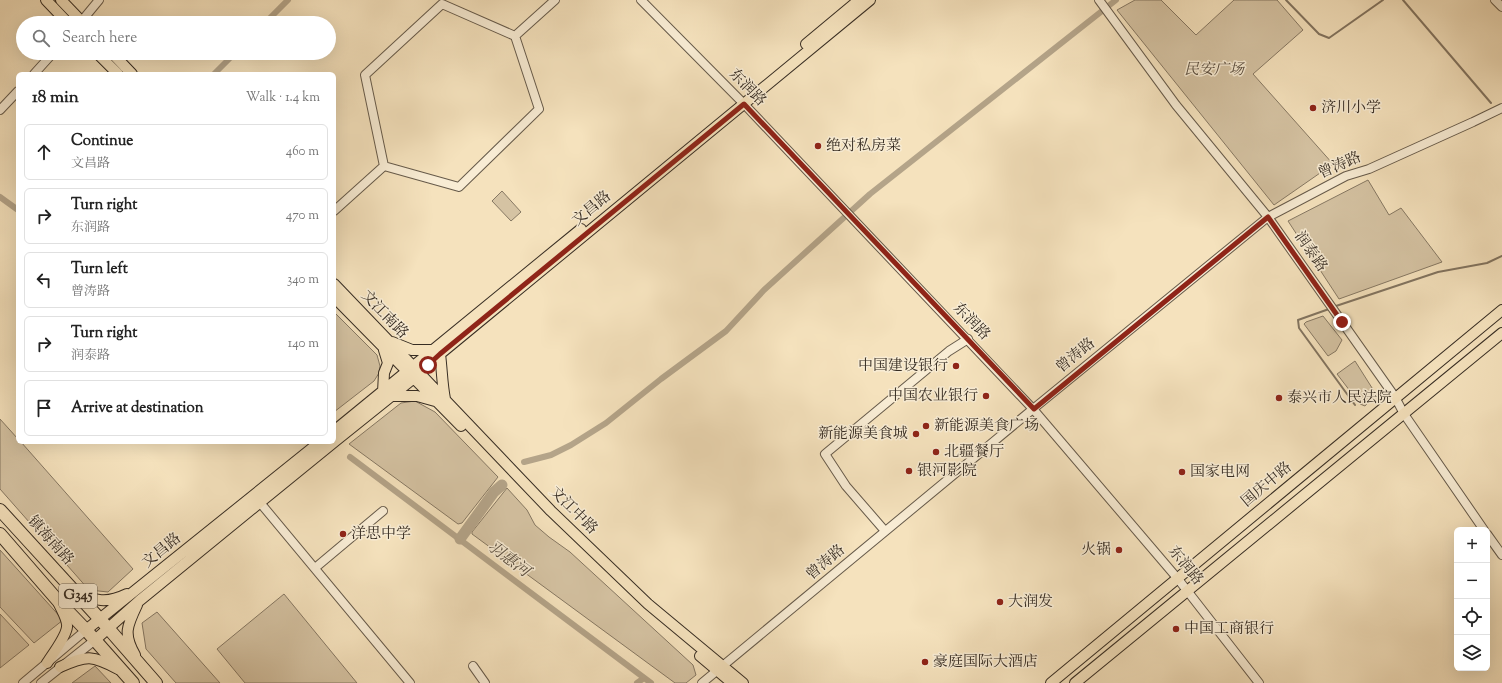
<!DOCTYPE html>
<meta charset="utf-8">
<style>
body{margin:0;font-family:"Sorts Mill Goudy","Noto Serif SC",serif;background:#f2f2f2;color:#222}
.controls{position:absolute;right:12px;bottom:12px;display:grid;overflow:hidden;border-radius:6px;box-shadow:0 4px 16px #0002}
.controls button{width:36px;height:36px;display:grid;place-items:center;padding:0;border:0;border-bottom:1px solid #e0e0e0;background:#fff;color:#222;font:20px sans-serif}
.stop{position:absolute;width:12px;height:12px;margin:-9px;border:3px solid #8f2418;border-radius:50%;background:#fff}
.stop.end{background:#8f2418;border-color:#fff;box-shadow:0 1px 4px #0008}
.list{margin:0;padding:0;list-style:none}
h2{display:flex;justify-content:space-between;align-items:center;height:52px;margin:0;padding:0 16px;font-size:17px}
h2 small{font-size:13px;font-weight:400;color:#767676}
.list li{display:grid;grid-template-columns:26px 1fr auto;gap:12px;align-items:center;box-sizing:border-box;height:56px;margin:0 8px 8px;padding:0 8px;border:1px solid #e0e0e0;border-radius:6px}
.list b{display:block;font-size:15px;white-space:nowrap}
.list p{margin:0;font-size:13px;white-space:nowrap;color:#767676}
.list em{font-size:13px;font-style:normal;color:#767676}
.icon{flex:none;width:22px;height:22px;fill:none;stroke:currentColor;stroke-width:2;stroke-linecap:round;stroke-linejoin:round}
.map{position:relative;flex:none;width:1502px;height:683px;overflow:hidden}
.search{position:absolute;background:#fff;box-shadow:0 4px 16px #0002;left:16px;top:16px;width:320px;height:44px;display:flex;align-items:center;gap:10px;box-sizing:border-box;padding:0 14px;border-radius:22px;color:#767676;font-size:15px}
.panel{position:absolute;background:#fff;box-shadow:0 4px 16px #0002;left:16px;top:72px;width:320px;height:372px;border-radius:6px}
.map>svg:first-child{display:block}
.green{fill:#d5c3a3;stroke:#867863}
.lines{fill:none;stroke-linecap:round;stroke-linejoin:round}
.stream{stroke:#827460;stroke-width:2}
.canal{stroke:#b4a489;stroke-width:6}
.river{stroke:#b4a489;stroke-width:11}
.minor-casing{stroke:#665a4a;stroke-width:10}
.major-casing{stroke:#372d23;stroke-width:12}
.highway-casing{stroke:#372d23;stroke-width:14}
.minor{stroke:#f8ecd4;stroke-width:8}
.major{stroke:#f5e2bd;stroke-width:10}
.highway{stroke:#f5e2bd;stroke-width:12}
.route{stroke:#8f2418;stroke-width:5}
.poi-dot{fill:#8f2418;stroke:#f8ecd4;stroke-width:1.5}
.labels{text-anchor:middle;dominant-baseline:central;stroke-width:3;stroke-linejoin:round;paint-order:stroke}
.shield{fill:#f8ecd4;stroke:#716658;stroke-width:1}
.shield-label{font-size:14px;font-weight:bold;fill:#372d23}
.park-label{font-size:15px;font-style:italic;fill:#574b3d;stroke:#f8ecd4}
.street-label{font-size:15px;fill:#372d23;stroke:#f8ecd4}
.poi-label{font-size:15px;fill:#372d23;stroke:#f8ecd4;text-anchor:start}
.water-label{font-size:16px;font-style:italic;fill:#5c5142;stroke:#f8ecd4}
</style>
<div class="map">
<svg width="1502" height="683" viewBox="0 0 1502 683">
<rect width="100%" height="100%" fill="#f5e2bd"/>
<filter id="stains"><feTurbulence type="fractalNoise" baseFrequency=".005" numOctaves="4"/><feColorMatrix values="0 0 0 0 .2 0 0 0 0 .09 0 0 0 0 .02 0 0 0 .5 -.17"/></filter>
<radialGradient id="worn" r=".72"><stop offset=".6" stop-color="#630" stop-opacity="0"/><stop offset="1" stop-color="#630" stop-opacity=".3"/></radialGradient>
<!-- green -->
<path class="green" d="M1135,0H1161L1196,35L1234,0H1277L1303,30L1253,74L1333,164L1274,205L1117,10Z
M1368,180L1389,215L1401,208L1442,262L1339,299L1288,221Z
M502,191L521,212L511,221L492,201Z
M334,312L377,355L380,366L379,373L374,381L334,412Z
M1323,316L1342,340L1336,351L1328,356L1304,324L1306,322Z
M1355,361L1374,391L1373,396L1365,406L1360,404L1337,374Z
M415,401L435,412L498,477L462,523L458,524L349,444L401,403Z
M0,419L18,439V442H21L133,569L108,592L89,590L0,489Z
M507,488L527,510L535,525L549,537L570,552L693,665L696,675L686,683H675L472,534V532Z
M0,550L63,620L34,643L0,607Z
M284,594L357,683H245L217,649Z
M157,612L220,683H176L146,649L142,623Z
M0,614L29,645L0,668Z
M95,666L111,683H72Z"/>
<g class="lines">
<!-- stream -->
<path class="stream" d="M1286,0L1319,34L1329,38L1383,0
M1403,0L1491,103
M1333,307L1438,272L1487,263L1502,256
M1329,309L1298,320L1299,328L1355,405"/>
<!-- canal -->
<path class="canal" d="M265,23L288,0
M214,74L235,53
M0,197L18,210
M350,457L651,683
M524,462L551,455L571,445L606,423L661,379L726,331L764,290L870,194L1116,0
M637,683L644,678"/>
<!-- river -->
<path class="river" d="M460,539L494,492L502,485"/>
<defs>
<path id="minor" d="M641,0L744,104L1033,409L1178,579L1259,683
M1099,0L1176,105L1268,217L1395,397L1404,414L1484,530
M1495,0L1502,7
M80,23L99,0
M34,74L53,53
M0,110L18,91
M384,166L365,75L442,4L515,36
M334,211L384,166L459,187L539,109L515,36L555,0
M257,499L410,683
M885,531L846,486L825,454L949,351L968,339
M1487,534L1502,555
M315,568L383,511
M473,666L485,683
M23,683L86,630
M41,683L95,640
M702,683L1033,409L1268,217L1346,176L1369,169L1473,122L1502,108"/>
<path id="major" d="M46,0L68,23
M61,0L83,23
M806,44L859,0
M97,53L118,74
M112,53L132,74
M334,284L426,380L551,511L648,604L743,683
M334,297L461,426
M392,342L412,350H433
M440,354C442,369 442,384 445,399
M383,392L384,373L388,363L384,350
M390,396H417L435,401
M334,431L581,229
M334,442L420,373L440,354L870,0
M76,592C96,601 106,604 127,594
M86,630L320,442
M95,640L139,601L334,442
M135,655C123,634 127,626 137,605
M700,656L731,682
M47,663C52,655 66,637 67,627C68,620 62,611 59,604
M60,667C87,655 92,655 118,669
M1051,683L1502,310
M1075,683L1502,333"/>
<path id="highway" d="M0,510L108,628L156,683
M0,534L59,602L86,630L133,683"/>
</defs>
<!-- minor casing -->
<use href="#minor" class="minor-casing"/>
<!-- major casing -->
<use href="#major" class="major-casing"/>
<!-- highway casing -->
<use href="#highway" class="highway-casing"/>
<!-- minor -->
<use href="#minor" class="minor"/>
<!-- major -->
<use href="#major" class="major"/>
<!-- highway -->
<use href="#highway" class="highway"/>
</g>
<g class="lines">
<!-- route -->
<path class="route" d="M428,365L440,354L744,104L1034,409L1268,217L1342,322"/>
</g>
<!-- markers -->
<g class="poi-dot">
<circle cx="1313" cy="108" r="4"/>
<circle cx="818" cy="146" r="4"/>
<circle cx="956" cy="366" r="4"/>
<circle cx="986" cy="396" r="4"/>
<circle cx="1279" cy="398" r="4"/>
<circle cx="926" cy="426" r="4"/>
<circle cx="916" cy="434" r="4"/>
<circle cx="936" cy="452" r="4"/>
<circle cx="909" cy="471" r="4"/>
<circle cx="1182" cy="472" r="4"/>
<circle cx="343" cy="534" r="4"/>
<circle cx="1119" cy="550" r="4"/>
<circle cx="1000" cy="602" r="4"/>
<circle cx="1176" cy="629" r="4"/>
<circle cx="925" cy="662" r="4"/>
</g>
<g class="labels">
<!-- shield labels -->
<rect class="shield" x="59" y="584" width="38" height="24" rx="3"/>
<g class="shield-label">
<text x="78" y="596">G345</text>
</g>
<!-- park labels -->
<g class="park-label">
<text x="1214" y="70">民安广场</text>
</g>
<!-- street labels -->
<g class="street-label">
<text transform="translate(747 88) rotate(46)">东润路</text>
<text transform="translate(1340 166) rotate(-24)">曾涛路</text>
<text transform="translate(592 209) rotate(-39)">文昌路</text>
<text transform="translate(1310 252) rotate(55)">润泰路</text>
<text transform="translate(384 315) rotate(46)">文江南路</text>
<text transform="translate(971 322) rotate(46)">东润路</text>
<text transform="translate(1076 356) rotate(-39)">曾涛路</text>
<text transform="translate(1267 485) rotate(-40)">国庆中路</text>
<text transform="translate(573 511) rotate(45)">文江中路</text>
<text transform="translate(50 541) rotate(48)">镇海南路</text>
<text transform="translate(162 551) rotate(-39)">文昌路</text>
<text transform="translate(826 563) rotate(-40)">曾涛路</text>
<text transform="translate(1185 566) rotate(51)">东润路</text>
</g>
<!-- poi labels -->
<g class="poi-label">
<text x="1321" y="108">济川小学</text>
<text x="826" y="146">绝对私房菜</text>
<text x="948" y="366" text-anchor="end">中国建设银行</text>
<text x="978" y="396" text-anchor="end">中国农业银行</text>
<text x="1287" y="398">泰兴市人民法院</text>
<text x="934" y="426">新能源美食广场</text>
<text x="908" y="434" text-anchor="end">新能源美食城</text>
<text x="944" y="452">北疆餐厅</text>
<text x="917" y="471">银河影院</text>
<text x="1190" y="472">国家电网</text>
<text x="351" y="534">洋思中学</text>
<text x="1111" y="550" text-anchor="end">火锅</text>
<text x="1008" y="602">大润发</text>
<text x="1184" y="629">中国工商银行</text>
<text x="933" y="662">豪庭国际大酒店</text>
</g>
<!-- water labels -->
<g class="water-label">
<text transform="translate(508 560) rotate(37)">羽惠河</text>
</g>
</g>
<rect width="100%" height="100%" filter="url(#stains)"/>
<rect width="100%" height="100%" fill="url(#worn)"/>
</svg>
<div class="controls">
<button>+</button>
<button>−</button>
<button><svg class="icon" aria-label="locate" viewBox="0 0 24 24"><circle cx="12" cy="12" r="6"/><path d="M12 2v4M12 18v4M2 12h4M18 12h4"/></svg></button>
<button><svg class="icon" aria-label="layers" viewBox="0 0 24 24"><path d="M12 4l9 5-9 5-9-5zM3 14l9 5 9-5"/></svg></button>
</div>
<div class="stop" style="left:428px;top:365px"></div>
<div class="stop end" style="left:1342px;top:322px"></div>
<div class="search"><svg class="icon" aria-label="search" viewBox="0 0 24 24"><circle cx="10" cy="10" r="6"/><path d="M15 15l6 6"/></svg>Search here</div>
<section class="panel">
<h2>18 min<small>Walk · 1.4 km</small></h2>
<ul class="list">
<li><svg class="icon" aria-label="ahead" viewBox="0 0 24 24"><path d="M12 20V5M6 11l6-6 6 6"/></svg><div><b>Continue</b><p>文昌路</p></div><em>460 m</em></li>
<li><svg class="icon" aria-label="right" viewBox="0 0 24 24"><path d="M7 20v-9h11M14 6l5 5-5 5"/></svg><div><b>Turn right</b><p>东润路</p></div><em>470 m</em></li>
<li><svg class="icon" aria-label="left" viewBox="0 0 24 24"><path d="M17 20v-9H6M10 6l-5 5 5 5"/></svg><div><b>Turn left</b><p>曾涛路</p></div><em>340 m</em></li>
<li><svg class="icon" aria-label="right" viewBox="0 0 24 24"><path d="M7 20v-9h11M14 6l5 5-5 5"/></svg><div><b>Turn right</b><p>润泰路</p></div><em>140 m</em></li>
<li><svg class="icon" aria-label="arrive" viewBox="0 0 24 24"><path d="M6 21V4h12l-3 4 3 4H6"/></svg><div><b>Arrive at destination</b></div></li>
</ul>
</section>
</div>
